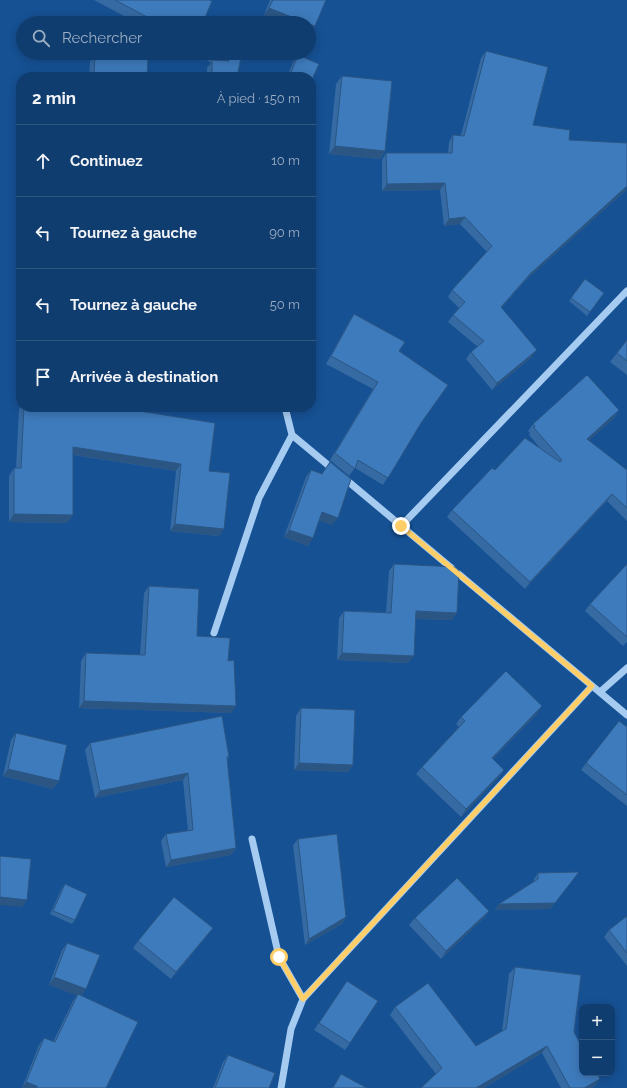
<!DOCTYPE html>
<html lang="fr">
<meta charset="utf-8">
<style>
body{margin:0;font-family:Raleway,sans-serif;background:#194474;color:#f1f3f6}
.controls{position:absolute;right:12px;bottom:12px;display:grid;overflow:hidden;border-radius:8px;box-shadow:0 2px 10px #0003}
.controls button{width:36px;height:36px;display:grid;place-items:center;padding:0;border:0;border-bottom:1px solid #305682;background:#103d6f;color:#f1f3f6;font:20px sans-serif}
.stop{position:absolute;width:12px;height:12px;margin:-9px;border:3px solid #ffce66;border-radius:50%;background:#fff}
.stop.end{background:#ffce66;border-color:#fff;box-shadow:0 1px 4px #0008}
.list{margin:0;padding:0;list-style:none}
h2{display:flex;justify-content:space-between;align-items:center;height:52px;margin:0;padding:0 16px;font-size:17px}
h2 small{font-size:13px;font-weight:400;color:#9caec3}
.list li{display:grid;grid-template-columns:26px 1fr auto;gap:12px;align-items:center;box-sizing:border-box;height:72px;padding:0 16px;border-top:1px solid #305682}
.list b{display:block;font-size:15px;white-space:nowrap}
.list em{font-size:13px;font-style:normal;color:#9caec3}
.icon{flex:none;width:22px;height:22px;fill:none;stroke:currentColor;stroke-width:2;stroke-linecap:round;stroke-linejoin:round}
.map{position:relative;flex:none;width:627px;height:1088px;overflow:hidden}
.search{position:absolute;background:#103d6f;box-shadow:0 2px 10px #0003;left:16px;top:16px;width:300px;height:44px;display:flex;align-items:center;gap:10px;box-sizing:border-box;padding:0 14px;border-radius:22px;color:#9caec3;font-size:15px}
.panel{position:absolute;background:#103d6f;box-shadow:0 2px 10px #0003;left:16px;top:72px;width:300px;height:340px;border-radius:16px}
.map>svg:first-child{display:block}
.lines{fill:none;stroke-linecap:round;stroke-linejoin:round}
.minor{stroke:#a6cbf1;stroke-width:7}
.wall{fill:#356aa2}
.shaded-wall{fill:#2b5684}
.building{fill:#3e7bbc;stroke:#2b5684}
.route{stroke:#ffce66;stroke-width:5}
</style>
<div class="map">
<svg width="627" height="1088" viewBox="0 0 627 1088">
<rect width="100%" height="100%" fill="#165194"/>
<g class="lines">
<!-- minor -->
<path class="minor" d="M285,407L292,435L334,470
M344,478L627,715
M401,526L627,291
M214,633L259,498L292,435
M600,692L627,668
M252,839L279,957L303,999
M281,1088L291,1029L303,999L592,686"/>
</g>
<!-- wall -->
<path class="wall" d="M94,0H209L204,20L226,23H137Z
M270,0H326L310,34L309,23H284L264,15Z
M486,51L533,125L569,140L626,190L525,281L501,308L532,357L492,390L466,359L471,352L478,347L448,322L453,315L459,308L448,297L452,290L487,252L460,224L444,226L440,190L382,191V160L386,153H448L449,142L453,135H461L481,58Z
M204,53H242L237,77H207V68L211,63L207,60V54Z
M95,54L147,77H89L90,62Z
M298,55L311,77H287L293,62Z
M342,76L385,151L380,159L329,154L336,84Z
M585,279L604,293L587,316L569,301Z
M354,314L399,351L421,423L383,485L355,468L349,476L330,460L373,389L326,364L349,322Z
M627,340V375L610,362Z
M21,406V407H114L209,471L219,536L170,531L176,471L73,455V515L67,523L9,522V476L14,468H16L19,409Z
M619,410L614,418L588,441L627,470V521L607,501L525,589L447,517L452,510L495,470L540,448L529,435L530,433L528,431L533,424Z
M330,462L332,525L319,520L308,546L284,537L306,477L311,470L322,474Z
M394,564L452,620L415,619L408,663L337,660L339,618L344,611L386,612L389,571Z
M627,564V642L623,646L585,611L590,604Z
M149,586L197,636L228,661L231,713L79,708L81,661L86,653L140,655L144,593Z
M301,708L353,765L348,772L294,770L296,716Z
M537,714L493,759L504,770L499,777L461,817L416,774L422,767L459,727L456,724L461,717Z
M627,727V806L581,770L586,763Z
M16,733L53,789L3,776L11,740Z
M90,743L229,757L227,760L236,848L231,855L166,867L161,841L166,834L188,831L183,780L95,798L85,750Z
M298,839L346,917L342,924L305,945L293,845Z
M579,872L550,909L495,910L499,904L534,882V879L538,873Z
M65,884L75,920L72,924L50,914L62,888Z
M489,911L484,918L441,959L409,925L415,918Z
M627,916V966L604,937L609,930Z
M208,935L171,979L133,948L138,941Z
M67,943L82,996L106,1088H22L39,1045L44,1038L53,1042L73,1001L77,995L49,985L62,950Z
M515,967L574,1032L595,1086L591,1088H561L542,1053L484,1088H421L436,1074L390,1015L395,1007L476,1046L502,1031L509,974Z
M347,981L350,1043L345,1050L314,1030Z
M228,1055L269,1088H213L223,1062Z
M341,1074L367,1088H332Z"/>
<!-- shaded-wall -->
<path class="shaded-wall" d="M269,8L307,23H284L264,15Z
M309,24L315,26L310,34L309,33Z
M335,146L385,151L380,159L329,154Z
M445,183L440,190L382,191L387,184Z
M627,186L626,190L525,281L496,314L501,307L530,274Z
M465,217L460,224L444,226L449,219Z
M537,350L532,357L492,390L497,383Z
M619,410L614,418L582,447L587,439Z
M73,447L181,464L176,471L68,454Z
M612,494L607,501L525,589L530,582Z
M322,512L338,518L332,525L317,520Z
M14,514L73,515L67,523L9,522Z
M175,524L224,529L219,536L170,531Z
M289,530L313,538L308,546L284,537Z
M416,611L457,613L452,620L411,619Z
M342,653L414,656L408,663L337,660Z
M84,701L236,706L231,713L79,708Z
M542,706L537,714L487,765L492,758Z
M299,763L353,765L348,772L294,770Z
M8,769L59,781L53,789L3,776Z
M504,770L499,777L461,817L466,809Z
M188,773L183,780L95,798L100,791Z
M236,848L231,855L166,867L171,860Z
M579,872L550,909L495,910L499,904Z
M0,897L27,900L22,907L0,905Z
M489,911L484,918L441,959L446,951Z
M346,917L342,924L305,945L309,939Z
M213,928L208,935L171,979L176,972Z
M54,977L86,989L81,997L49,985Z
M547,1046L542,1053L484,1088H476Z
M600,1079L595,1086L591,1088H584Z
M26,1082L37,1086L36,1088H22Z"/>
<!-- building -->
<path class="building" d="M115,0H209L212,1L204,20L226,23H163L151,17V19Z
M273,0H326L315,26L309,24V23H307L269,8Z
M486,51L548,67L533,125L570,130L569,140L627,143V186L530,274L501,307L537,350L497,383L471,352L484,341L453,315L465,302L452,290L492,246L465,217L449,219L445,183L387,184L386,153H452L453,135L464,136Z
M213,53H242L237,77H212V60L229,61Z
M95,54L148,57L147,77H94Z
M298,55L319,64L311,82V77H289Z
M342,76L392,81L385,151L335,146Z
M585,279L604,293L590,312L571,298Z
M354,314L405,342L399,351L448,385L421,423L388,478L358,460L355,469L335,453L378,382L331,356Z
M627,340V361L617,353Z
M587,375L619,410L587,439L627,470V508L612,494L530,582L452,510L492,468L495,470L525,438L560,462L562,460L534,428L535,426L533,424Z
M24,407H114L215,423L209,471L230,473L224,529L175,524L181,464L73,447V515L14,514V468H21Z
M330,462L351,479L338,518L322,512L313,538L289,530L311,470L322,474Z
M394,564L456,567L459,570L457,613L416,611L414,656L342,653L344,611L391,613Z
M627,564V637L590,604Z
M149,586L199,589L197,636L230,638L228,661L234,660L236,706L84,701L86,653L145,655Z
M506,671L542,706L492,758L504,770L466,809L422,767L465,721L461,717Z
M301,708L355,710L353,765L299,763Z
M222,716L229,757H227L236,848L171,860L166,834L193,830L188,773L100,791L90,743Z
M619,721L627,727V795L586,763Z
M16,733L67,745L59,781L8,769Z
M337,834L346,917L309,939L298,839Z
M0,856L31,859L27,900L0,897Z
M579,872L555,903L499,904L538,879V873Z
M457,878L489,911L446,951L415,918Z
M65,884L87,894L75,920L53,911Z
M174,897L213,928L176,972L138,941Z
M627,916V953L609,930Z
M67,943L100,955L86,989L54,977Z
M515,967L581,975L574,1032L582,1047V1073H597L600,1079L584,1088H570L547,1046L476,1088H421L442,1068L395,1007L428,983L476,1046L506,1029Z
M347,981L378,1001L350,1043L319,1023Z
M78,994L138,1022L106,1088H37V1086L26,1082L44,1038L55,1042Z
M228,1055L275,1073L269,1088H215Z
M341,1074L367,1088H333Z"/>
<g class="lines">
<!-- route -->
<path class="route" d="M279,957L303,999L592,686L401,526"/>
</g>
</svg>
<div class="controls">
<button>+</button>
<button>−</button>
</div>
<div class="stop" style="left:279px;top:957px"></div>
<div class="stop end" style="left:401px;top:526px"></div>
<div class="search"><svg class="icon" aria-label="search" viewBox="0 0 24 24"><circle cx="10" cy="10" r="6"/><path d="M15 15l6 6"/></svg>Rechercher</div>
<section class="panel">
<h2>2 min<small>À pied · 150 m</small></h2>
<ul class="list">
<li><svg class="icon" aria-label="ahead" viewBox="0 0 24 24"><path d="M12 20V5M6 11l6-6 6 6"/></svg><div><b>Continuez</b></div><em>10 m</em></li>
<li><svg class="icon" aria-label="left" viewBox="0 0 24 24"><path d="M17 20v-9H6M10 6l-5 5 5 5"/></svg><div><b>Tournez à gauche</b></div><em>90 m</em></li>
<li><svg class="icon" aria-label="left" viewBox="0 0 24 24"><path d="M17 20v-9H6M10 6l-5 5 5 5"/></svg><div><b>Tournez à gauche</b></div><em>50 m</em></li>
<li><svg class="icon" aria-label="arrive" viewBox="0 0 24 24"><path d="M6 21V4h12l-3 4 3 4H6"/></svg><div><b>Arrivée à destination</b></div></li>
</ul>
</section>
</div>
